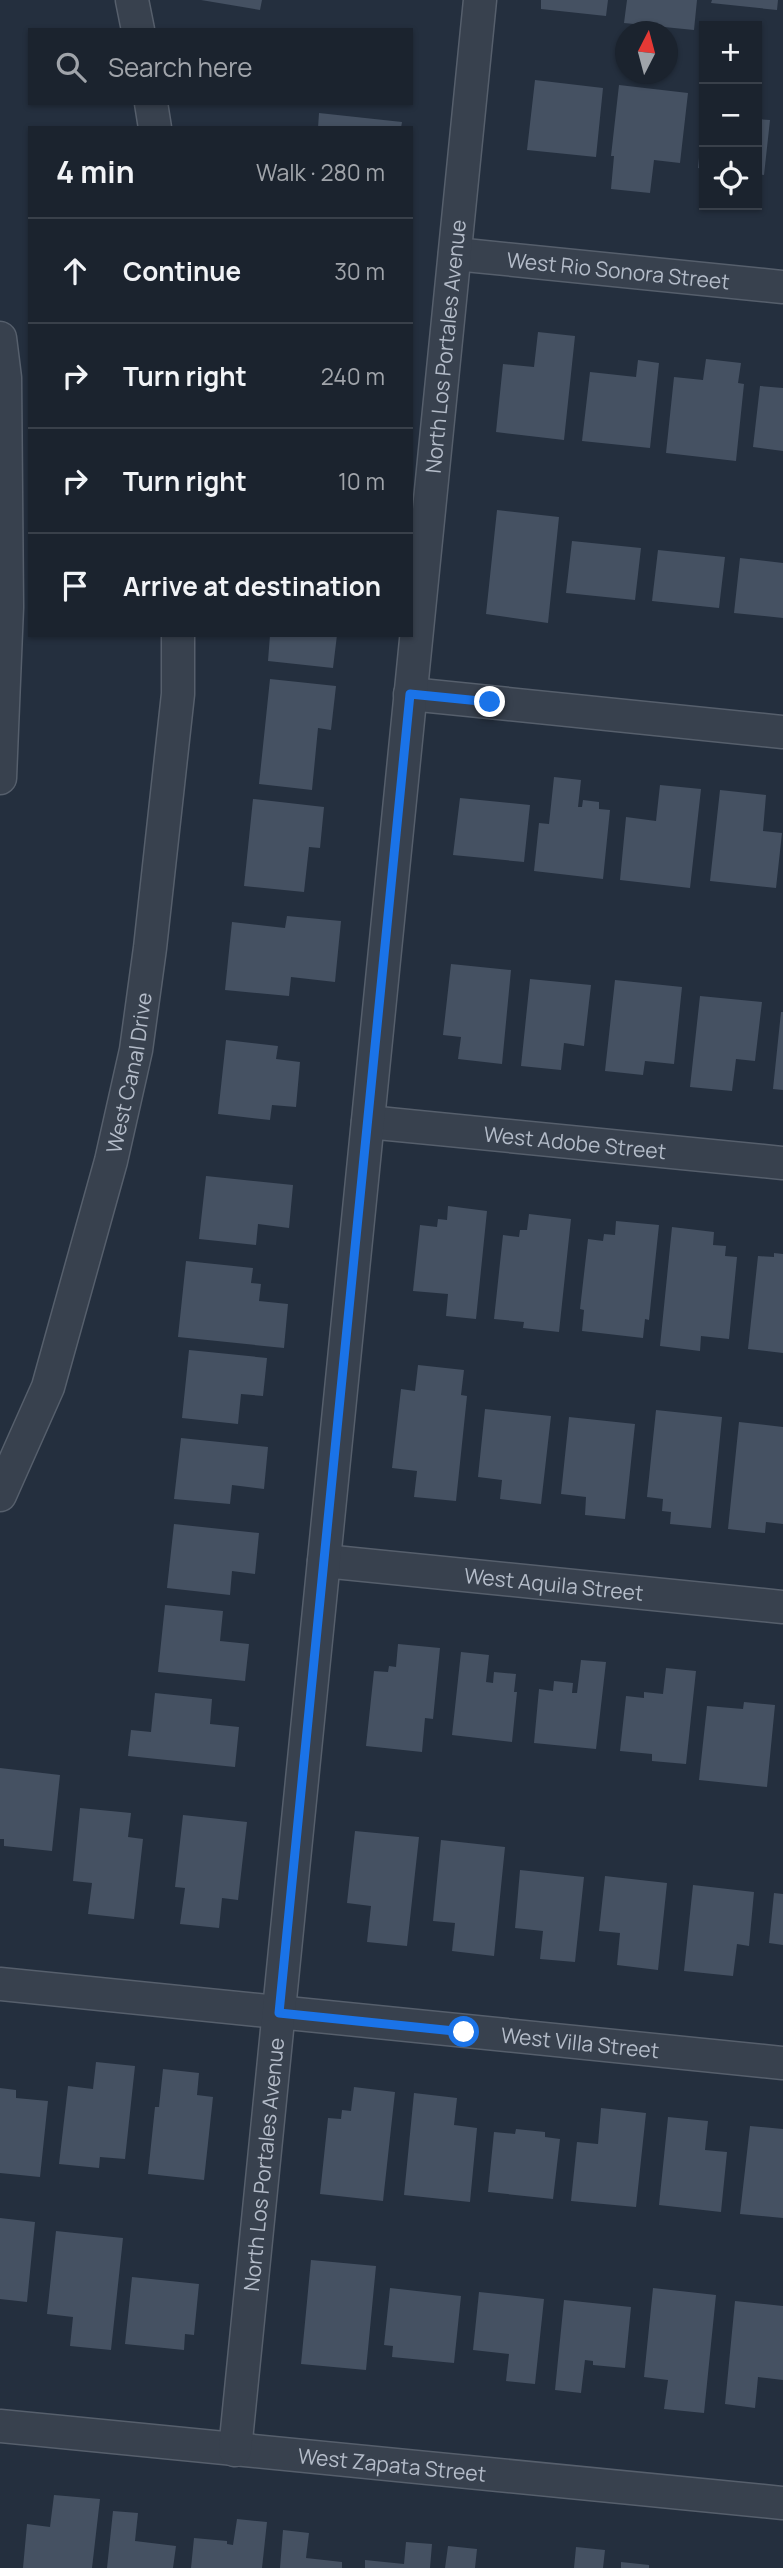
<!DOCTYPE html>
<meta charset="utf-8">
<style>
body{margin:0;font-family:Manrope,sans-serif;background:#282f3a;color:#f1f3f6}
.controls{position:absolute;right:21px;top:21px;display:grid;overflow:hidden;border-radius:0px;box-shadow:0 2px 5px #0004}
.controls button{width:63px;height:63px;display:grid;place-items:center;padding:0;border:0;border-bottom:2px solid #39404a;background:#1b232e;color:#f1f3f6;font:35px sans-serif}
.compass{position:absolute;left:615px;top:21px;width:63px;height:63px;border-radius:50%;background:#1b232e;box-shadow:0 2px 5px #0004;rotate:6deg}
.stop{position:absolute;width:21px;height:21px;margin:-16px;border:5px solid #1a73e8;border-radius:50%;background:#fff}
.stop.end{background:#1a73e8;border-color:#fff;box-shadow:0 2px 7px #0008}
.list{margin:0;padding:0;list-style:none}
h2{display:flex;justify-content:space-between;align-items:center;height:91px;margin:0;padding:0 28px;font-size:30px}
h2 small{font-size:23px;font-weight:400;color:#a0a4aa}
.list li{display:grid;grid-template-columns:46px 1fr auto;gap:21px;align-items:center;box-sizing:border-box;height:105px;padding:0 28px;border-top:2px solid #39404a}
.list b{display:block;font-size:26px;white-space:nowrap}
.list em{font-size:23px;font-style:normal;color:#a0a4aa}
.icon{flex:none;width:38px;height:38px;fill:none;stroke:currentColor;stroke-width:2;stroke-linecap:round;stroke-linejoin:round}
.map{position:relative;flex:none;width:783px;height:2568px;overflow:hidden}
.search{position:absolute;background:#1b232e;box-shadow:0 2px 5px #0004;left:28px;top:28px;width:385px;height:77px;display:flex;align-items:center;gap:18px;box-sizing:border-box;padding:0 24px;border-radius:0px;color:#a0a4aa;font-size:26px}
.panel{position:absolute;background:#1b232e;box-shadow:0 2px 5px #0004;left:28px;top:126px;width:385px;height:511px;border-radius:0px}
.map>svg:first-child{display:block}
.building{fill:#455162}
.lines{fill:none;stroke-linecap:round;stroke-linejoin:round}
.street-casing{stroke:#565f6c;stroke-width:35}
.street{stroke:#38414e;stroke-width:32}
.route{stroke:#1a73e8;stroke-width:9}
.labels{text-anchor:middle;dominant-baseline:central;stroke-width:5;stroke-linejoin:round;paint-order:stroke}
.street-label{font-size:21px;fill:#b4bcc9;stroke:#1d2633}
</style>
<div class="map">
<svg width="783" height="2568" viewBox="0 0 783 2568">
<rect width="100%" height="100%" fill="#242f3e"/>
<!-- building -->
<path class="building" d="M201,0H262L260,10Z
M541,0H608L606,16L541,9Z
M627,0H697L694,30L624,23Z
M712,0H778L777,10L711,3Z
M535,80L603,88L596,157L527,150Z
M619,85L688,93L680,163L654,160L650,193L611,189L614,156H611Z
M319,113L402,122L401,128H318Z
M757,119L770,120L764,175L757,174Z
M702,127H704V169L698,168Z
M538,332L575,336L564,440L496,432L503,364L534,367Z
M706,359L741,363L738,383L744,384L736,461L666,453L674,377L703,380Z
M638,360L659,363L650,448L582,441L590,372L636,377Z
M760,386L783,388V451L753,447Z
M497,510L559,517L548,623L486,614Z
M572,541L641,548L635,600L566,593Z
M658,550L725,557L719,608L652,601Z
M740,558L783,563V618L734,613Z
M270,635H337L333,668L268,661Z
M270,679L336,686L331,730L318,728L312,790L259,784Z
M554,777L581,780L578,807H582L583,800L599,802V809L610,810L603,879L534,871L539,823L549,824Z
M660,785L701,789L690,888L620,880L626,817L656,821Z
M720,790L766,795L763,831L782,833L776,888L710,881Z
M460,798L530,805L524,862L453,855Z
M253,799L324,807L320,848L309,847L304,892L244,886Z
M287,916L341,921L335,982L291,977L289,996L225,990L232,922L285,928Z
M451,964L511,970L502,1064L458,1059L461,1037L443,1035Z
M530,979L591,985L584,1046L564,1043L561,1070L521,1066Z
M615,980L682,987L674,1064L645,1061L643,1075L605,1071Z
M700,996L762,1002L755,1061L736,1059L732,1091L690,1087Z
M781,1012H783V1090L773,1089Z
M226,1040L278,1046L276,1059L300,1062L296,1107L272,1105L270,1120L218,1114Z
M206,1176L293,1185L289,1228L258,1224L256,1245L199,1239Z
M448,1206L487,1211L476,1319L446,1316L448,1294L413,1291L420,1225L437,1227L438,1219L447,1220Z
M529,1214L571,1219L559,1332L523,1328L524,1322L494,1319L503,1235L519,1237L520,1230H527Z
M616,1221L659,1225L649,1320L645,1319L643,1338L582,1331L584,1310L580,1309L588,1239L603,1241L604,1234L615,1235Z
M672,1227L714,1232L713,1245L726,1246L725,1256L737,1257L729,1339L701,1336L700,1351L660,1346Z
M774,1253L783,1254V1353L748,1349L758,1256L774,1257Z
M186,1261L253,1268L251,1283L261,1284L259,1301L288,1304L284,1348L178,1337Z
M189,1350L267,1358L263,1396L241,1394L238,1424L182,1418Z
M418,1365L464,1370L461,1395L467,1396L456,1501L414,1497L417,1471L392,1468L401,1389L415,1391Z
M485,1409L551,1416L541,1504L500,1499L502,1480L478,1477Z
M656,1410L722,1417L711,1528L670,1524L671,1512L662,1511L663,1499L647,1497Z
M569,1417L635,1424L625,1519L585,1515L586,1497L561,1494Z
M739,1422L783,1427V1524L766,1522L765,1533L728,1529Z
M181,1438L268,1447L264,1489L232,1485L230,1504L174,1499Z
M174,1524L259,1533L255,1574L232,1571L230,1595L167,1588Z
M165,1605L223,1611L220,1641L249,1644L245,1681L158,1672Z
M398,1644L440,1648L433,1719L425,1718L422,1752L366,1746L374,1671L388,1672L389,1666L396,1667Z
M461,1652L489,1655L486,1682L493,1683L494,1672L516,1674L514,1692H517L512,1742L452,1735Z
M581,1660L606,1662L596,1749L534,1743L539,1689L553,1691L554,1681L573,1683L572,1693H577Z
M666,1668L696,1671L686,1764L652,1761V1754L620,1751L626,1696L644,1698V1692L663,1694Z
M155,1693L212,1699L210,1724L239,1727L235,1767L128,1756L131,1730L151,1732Z
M744,1702L775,1705L767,1787L699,1780L707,1706L743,1709Z
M0,1768L60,1775L52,1851L4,1846V1839H0Z
M80,1808L131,1813L128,1837L143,1839L134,1919L88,1914L92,1883L73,1881Z
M183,1815L247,1822L238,1900L222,1898L219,1928L180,1924L185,1888L175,1887Z
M355,1831L419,1837L407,1946L367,1942L371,1906L347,1903Z
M441,1840L505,1847L494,1956L452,1951L455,1923L433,1921Z
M520,1870L584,1877L575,1962L540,1959L543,1931L515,1928Z
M605,1876L667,1883L658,1970L617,1965L620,1933L599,1931Z
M693,1885L754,1892L749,1946L737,1944L733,1976L684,1971Z
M774,1893L783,1894V1945L769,1943Z
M96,2062L135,2066L125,2159L100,2157L99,2168L59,2164L68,2086L93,2089Z
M163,2069L199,2073L197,2095L213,2097L204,2180L148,2174L155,2107H159Z
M354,2087L395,2092L383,2201L320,2194L328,2118L341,2119L342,2110L351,2111Z
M0,2088L16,2090V2098L48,2101L40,2177L0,2173Z
M414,2093L457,2098L454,2125L477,2128L470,2202L404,2195Z
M601,2108L646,2113L636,2207L571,2201L577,2142L598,2144Z
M668,2117L708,2121L705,2150L727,2152L721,2212L659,2205Z
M750,2126L783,2129V2218L740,2214Z
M516,2129L545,2132V2137L560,2139L553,2199L488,2192L494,2132L515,2134Z
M0,2218L35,2222L27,2302L0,2299Z
M56,2231L123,2238L111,2350L70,2346L73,2317L47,2314Z
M311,2260L376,2266L366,2370L301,2364Z
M132,2277L199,2284L194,2335L185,2334L184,2350L125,2344Z
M390,2288L461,2296L454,2363L392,2357L393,2346L384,2345Z
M653,2288L716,2295L704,2413L664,2409L668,2380L644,2377Z
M479,2292L544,2299L535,2384L506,2381L509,2354L473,2350Z
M564,2300L631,2307L625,2368L593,2365V2361L585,2360L581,2393L555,2390Z
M735,2301L783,2306V2380L758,2377L755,2408L725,2404Z
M54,2495L100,2499L92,2568H23L27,2524L50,2527Z
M113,2511L138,2513L135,2541L176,2546L173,2568H107Z
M237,2519L267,2522L262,2568H191L194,2538L227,2541V2544L233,2545Z
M283,2530L309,2533L306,2558L342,2562V2568H280Z
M406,2542L432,2544L430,2568H365V2560L404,2564Z
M448,2546L477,2549L475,2568H445Z
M576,2547L605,2550L603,2568H574Z
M621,2562L649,2565V2568H621Z"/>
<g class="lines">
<defs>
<g id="street">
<path d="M132,0L138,30"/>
<path d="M151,103L155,128"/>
<path id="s1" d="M455,254L783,287"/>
<path d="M0,338L5,378L7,607L0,778"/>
<path d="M410,694L783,732"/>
<path id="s2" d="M368,1122L783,1163"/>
<path id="s3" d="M0,1495L48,1387L111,1161L136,1050L150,948L178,694V635"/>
<path id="s4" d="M324,1561L783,1607"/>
<path id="s5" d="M0,1984L783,2063"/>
<path id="s6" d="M0,2426L783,2503"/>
<path id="s7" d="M235,2450L480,0"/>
</g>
</defs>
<!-- street casing -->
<use href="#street" class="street-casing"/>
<!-- street -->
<use href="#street" class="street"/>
</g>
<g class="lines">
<!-- route -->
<path class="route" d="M464,2032L279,2013L410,694L490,702"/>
</g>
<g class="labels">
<!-- street labels -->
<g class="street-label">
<text stroke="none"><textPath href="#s1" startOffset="164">West Rio Sonora Street</textPath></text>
<text stroke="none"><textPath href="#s7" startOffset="2114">North Los Portales Avenue</textPath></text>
<text stroke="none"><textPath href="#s3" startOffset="443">West Canal Drive</textPath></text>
<text stroke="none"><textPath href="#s2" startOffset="208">West Adobe Street</textPath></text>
<text stroke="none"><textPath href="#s4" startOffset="231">West Aquila Street</textPath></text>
<text stroke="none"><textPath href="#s5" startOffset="583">West Villa Street</textPath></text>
<text stroke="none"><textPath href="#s7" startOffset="287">North Los Portales Avenue</textPath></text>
<text stroke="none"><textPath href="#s6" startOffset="394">West Zapata Street</textPath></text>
</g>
</g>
</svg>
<div class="controls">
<button>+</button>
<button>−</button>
<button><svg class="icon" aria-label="locate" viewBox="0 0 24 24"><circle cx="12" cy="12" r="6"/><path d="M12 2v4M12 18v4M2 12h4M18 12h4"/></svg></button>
</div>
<svg class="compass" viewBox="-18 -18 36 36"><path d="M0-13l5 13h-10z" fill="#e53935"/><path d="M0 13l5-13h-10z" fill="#a0a4aa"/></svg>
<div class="stop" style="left:464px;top:2032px"></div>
<div class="stop end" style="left:490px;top:702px"></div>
<div class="search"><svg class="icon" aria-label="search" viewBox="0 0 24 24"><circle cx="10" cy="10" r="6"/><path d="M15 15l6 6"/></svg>Search here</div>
<section class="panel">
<h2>4 min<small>Walk · 280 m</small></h2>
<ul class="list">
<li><svg class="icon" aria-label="ahead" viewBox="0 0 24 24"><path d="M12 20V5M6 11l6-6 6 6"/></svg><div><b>Continue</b></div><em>30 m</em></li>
<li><svg class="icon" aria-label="right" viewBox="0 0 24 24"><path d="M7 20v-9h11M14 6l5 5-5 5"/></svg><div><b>Turn right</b></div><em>240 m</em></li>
<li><svg class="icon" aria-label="right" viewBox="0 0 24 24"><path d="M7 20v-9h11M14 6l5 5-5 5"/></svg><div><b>Turn right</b></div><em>10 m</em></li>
<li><svg class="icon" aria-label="arrive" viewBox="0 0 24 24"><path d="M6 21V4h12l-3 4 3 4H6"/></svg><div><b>Arrive at destination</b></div></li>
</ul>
</section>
</div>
